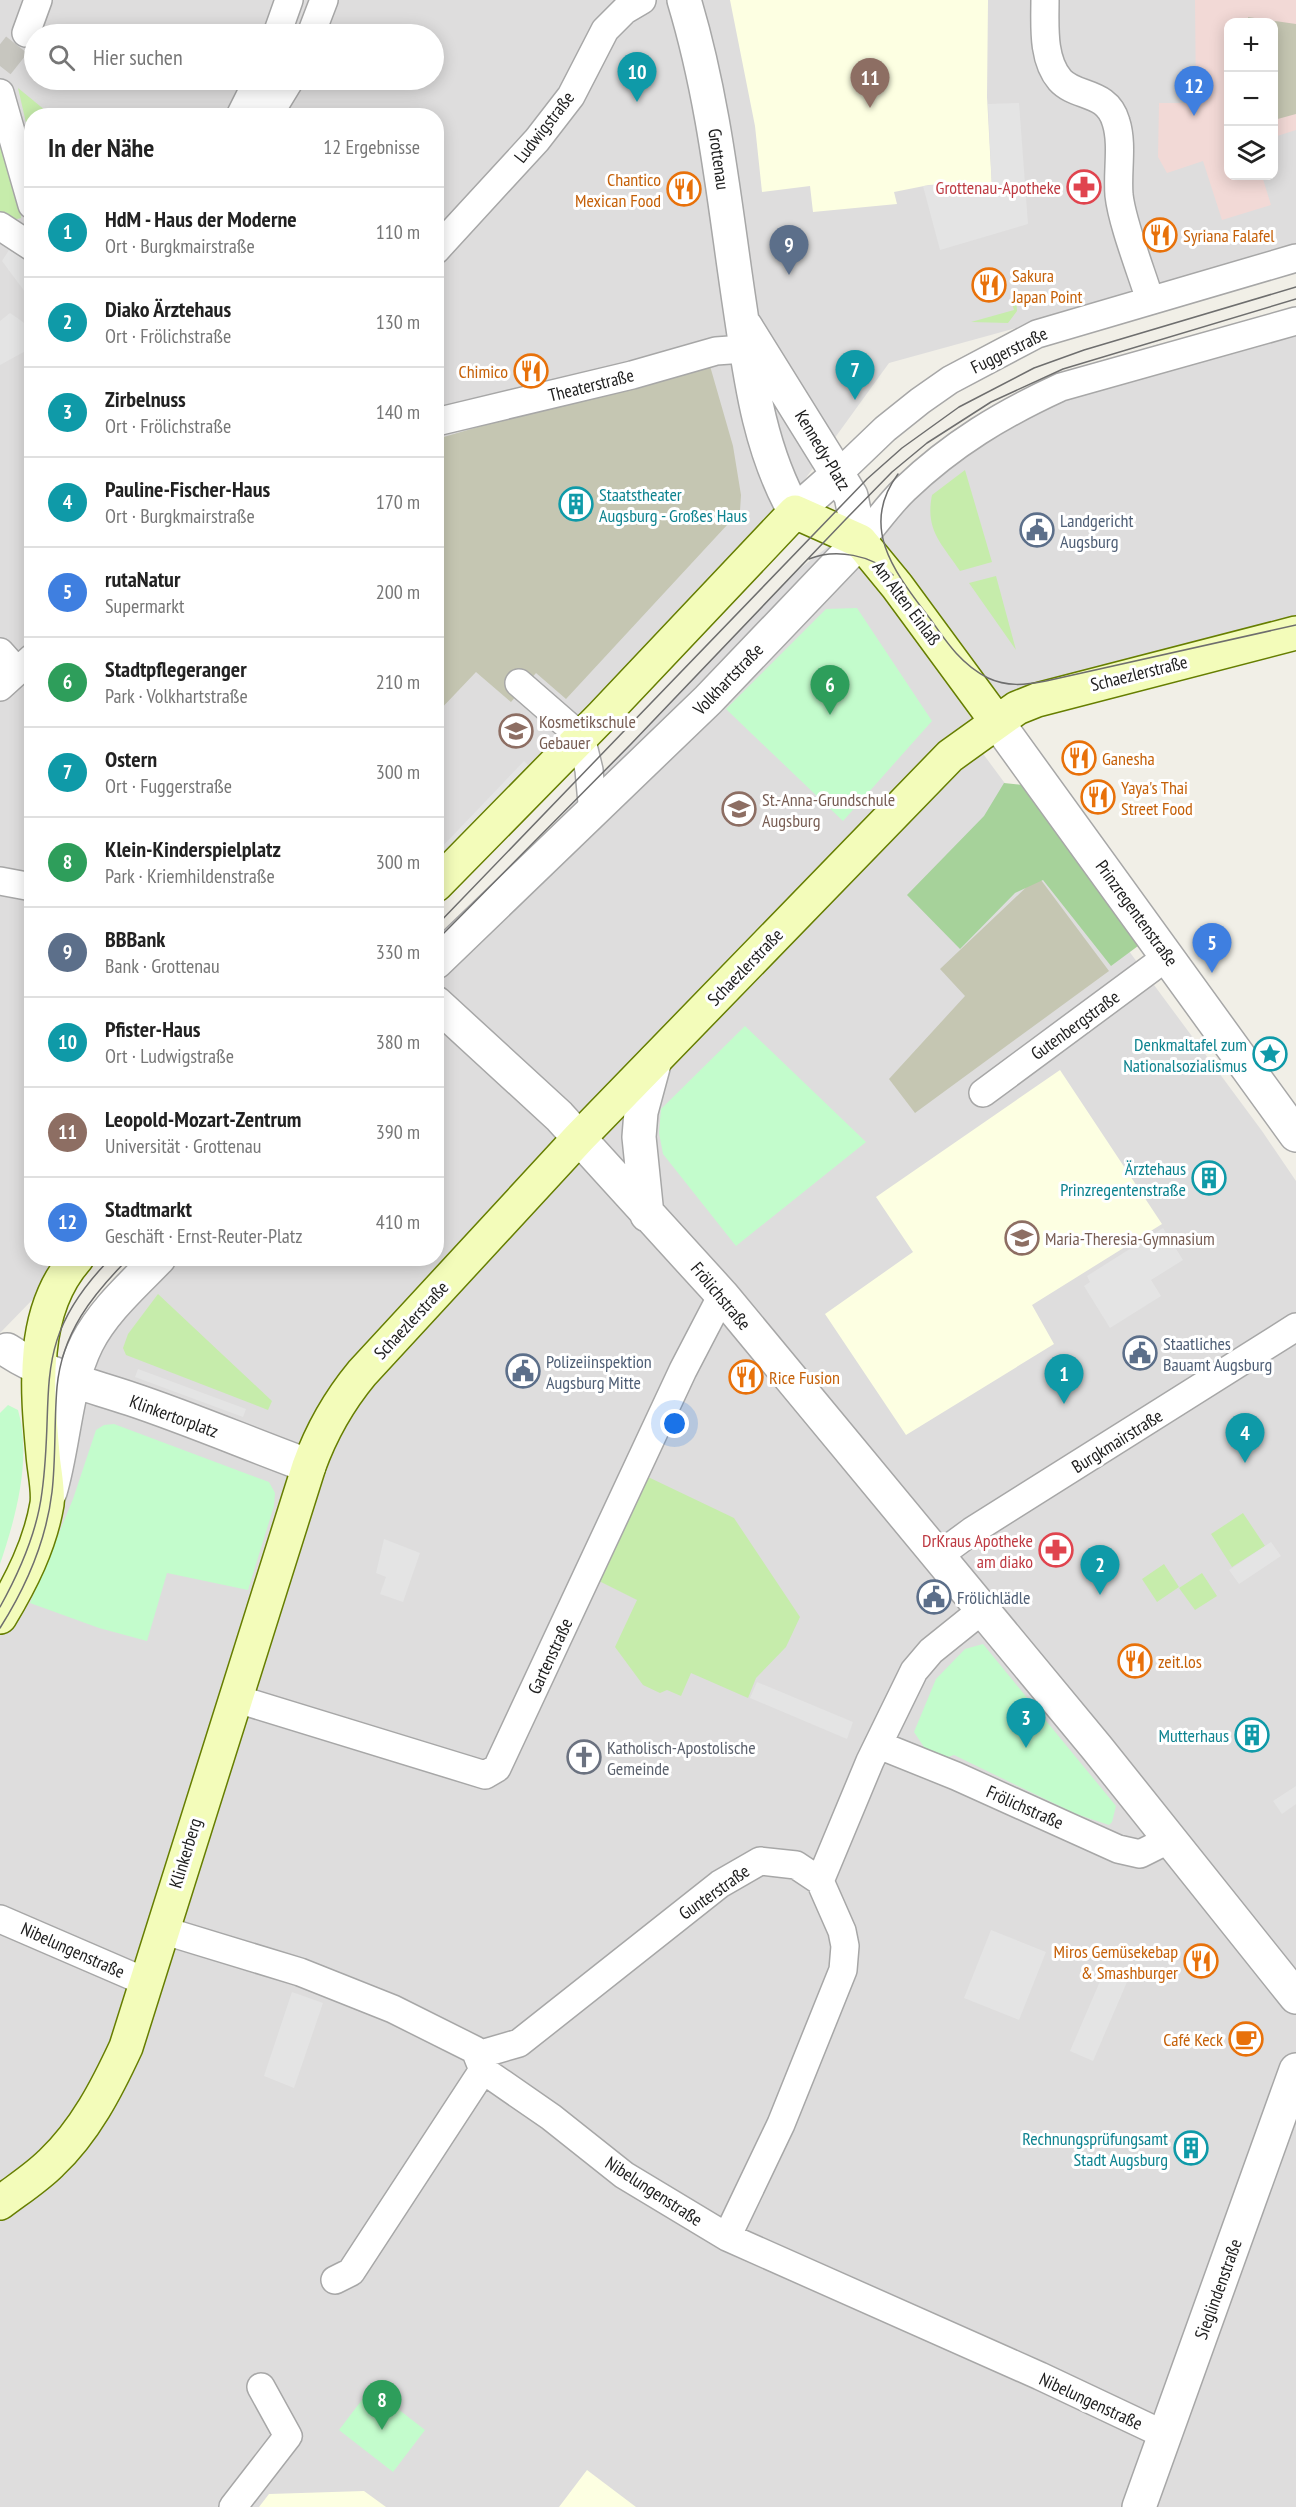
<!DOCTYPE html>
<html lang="de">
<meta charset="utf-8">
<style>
body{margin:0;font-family:"PT Sans Narrow",sans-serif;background:#f6f6f6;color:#222}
.controls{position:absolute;right:18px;top:18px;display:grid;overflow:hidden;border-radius:12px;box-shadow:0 3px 15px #0003}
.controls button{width:54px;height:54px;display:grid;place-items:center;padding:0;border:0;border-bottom:2px solid #e0e0e0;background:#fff;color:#222;font:30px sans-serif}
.you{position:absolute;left:675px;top:1424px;width:21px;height:21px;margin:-15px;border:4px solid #fff;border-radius:50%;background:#1a73e8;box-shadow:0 0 0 9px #1a73e833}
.badge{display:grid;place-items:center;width:39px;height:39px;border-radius:50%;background:#d11100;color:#fff;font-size:20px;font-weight:700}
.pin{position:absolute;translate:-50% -50px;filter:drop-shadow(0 2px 3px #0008)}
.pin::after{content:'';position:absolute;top:32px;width:21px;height:18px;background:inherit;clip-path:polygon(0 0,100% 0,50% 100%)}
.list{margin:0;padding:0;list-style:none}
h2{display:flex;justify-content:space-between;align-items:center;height:78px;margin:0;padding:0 24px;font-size:26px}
h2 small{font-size:20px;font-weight:400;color:#767676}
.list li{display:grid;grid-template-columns:39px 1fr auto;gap:18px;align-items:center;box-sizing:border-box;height:90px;padding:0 24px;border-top:2px solid #e0e0e0}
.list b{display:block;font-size:22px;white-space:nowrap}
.list p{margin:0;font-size:20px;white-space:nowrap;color:#767676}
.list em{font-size:20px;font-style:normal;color:#767676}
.icon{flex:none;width:33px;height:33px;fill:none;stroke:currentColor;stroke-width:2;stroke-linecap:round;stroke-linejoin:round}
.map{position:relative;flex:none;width:1296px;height:2507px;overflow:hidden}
.search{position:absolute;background:#fff;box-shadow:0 3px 15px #0003;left:24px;top:24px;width:420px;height:66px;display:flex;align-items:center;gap:15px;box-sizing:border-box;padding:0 21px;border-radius:33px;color:#767676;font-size:22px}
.panel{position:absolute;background:#fff;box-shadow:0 3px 15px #0003;left:24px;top:108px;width:420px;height:1158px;border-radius:24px}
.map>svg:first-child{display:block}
.residential{fill:#dedddd;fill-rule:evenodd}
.commercial{fill:#f2d9d6}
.education{fill:#fdffe2}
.construction{fill:#c5c6b2}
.grass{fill:#c6ecab}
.forest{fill:#a6d29a}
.park{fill:#c3fccc}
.parking{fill:#e4e4e4}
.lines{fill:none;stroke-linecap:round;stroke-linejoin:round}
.minor-tunnel{stroke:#c7c6bf;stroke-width:27;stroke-dasharray:27 14;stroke-linecap:butt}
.minor-casing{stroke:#a7a7a7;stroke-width:30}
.tertiary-casing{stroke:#a7a7a7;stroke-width:36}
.secondary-casing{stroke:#667e01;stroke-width:36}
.minor{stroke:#fff;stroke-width:27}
.tertiary{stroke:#fff;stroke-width:33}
.secondary{stroke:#f3fcba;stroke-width:33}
.tram{stroke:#6e6e6e;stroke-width:1.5}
.labels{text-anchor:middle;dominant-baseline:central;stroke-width:6;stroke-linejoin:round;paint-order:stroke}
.street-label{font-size:18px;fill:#202020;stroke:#fff}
.food-label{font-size:18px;fill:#c56008;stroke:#fff;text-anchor:start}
.health-label{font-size:18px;fill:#be3a42;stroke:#fff;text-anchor:end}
.culture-label{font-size:18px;fill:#0d838f;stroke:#fff;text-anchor:end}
.service-label{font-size:18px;fill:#4e5e75;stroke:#fff;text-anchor:start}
.education-label{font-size:18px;fill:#785e54;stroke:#fff;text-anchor:start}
.worship-label{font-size:18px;fill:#5b616d;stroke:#fff;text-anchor:start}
</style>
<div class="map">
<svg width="1296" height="2507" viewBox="0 0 1296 2507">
<rect width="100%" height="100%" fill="#f1efe7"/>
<!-- residential -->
<path class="residential" d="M0,0H1296V251L889,363L787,504L437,885L436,116H32V1258L72,1259L0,1333ZM1228,22H1274V176H1228ZM34,34H434V80H34Z
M1296,332V621L964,728L1262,1131L1296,1181V2507H0V1613L70,1424L140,1259L436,1258L437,946L794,573L992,420Z"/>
<!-- commercial -->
<path class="commercial" d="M1195,0H1296V130L1274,137V22H1228V176H1262L1271,205L1222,220L1203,161L1167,173L1158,157L1159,103H1196Z"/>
<!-- education -->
<path class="education" d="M730,0H988L987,97L992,189L946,192V184L929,185L894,192L897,204L813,212L810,186L762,192L755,126Z
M1060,1070L1162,1224L1032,1305L1054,1344L906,1435L825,1314L913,1252L876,1197Z
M587,2470L636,2507H559Z
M364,2491L386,2507H259L269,2494Z"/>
<!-- construction -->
<path class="construction" d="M1248,17L1296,24V114L1274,120V22H1248Z
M708,359L733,446L741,495L740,511L566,699L536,673L511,702L476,672L437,713V439Z
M1038,876L1109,971L915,1113L889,1079L965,996L940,969Z"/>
<!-- grass -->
<path class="grass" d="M18,88L51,115L32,116L30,140Z
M0,128L20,211L21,218L13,220L0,214Z
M1016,298L1017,311L1008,323L971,322L1014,310L1011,300Z
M965,470L992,562L960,571C941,543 925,530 932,495Z
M996,576L1016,650L969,583Z
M158,1294L272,1401L268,1410L126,1355L123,1348L128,1334Z
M646,1476L734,1518L800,1617L786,1647L756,1678L748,1698L691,1673L681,1696L667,1690L660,1693L643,1685L615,1647L637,1600L597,1580Z
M1243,1513L1265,1546L1232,1567L1211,1534Z
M1164,1564L1179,1587L1157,1602L1142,1579Z
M1202,1573L1217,1596L1195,1610L1179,1588Z"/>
<!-- forest -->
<path class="forest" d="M1004,783L1023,785L1138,946L1111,966L1043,880L1015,893L960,949L907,895L984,816Z"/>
<!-- park -->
<path class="park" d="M857,608L932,721L843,821L726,709L826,609Z
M745,1026L866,1142L736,1246L663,1154L659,1133L661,1109Z
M8,1405L18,1410C32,1458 16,1517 0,1564V1413Z
M114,1424L269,1482L275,1493L274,1506L248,1590L167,1573L147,1641L99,1628L30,1603L73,1499L96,1430L104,1425Z
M983,1644L1116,1806L1112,1822L1109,1825L1076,1814L954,1755L945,1758L926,1750L914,1732L936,1679L965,1649Z
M371,2388L425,2430L393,2472L339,2430Z"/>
<!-- parking -->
<path class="parking" d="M1019,103L1028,224L940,250L923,186L946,184L947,192L992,189L988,104Z
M9,250L31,263V290L28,296L2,261Z
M10,313L23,322L31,332V348L0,365V321Z
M524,761L528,765L437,861V852Z
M1163,1228L1183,1260L1151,1280L1161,1296L1110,1328L1084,1286L1090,1282L1087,1276Z
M138,1369L246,1409L243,1417L135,1377Z
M384,1539L420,1553L403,1602L380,1594L386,1577L376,1573Z
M1271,1542L1281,1556L1239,1584L1229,1570Z
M757,1682L853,1722L847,1739L750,1698Z
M1296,1786V1804L1282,1814L1273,1801Z
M991,1930L1046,1952L1019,2020L964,1998Z
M1107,1965L1130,1975L1093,2061L1070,2051Z
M292,1992L323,2003L294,2088L264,2076Z"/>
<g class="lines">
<!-- minor-tunnel -->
<path class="minor-tunnel" d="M0,66L26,33"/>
<defs>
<path id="minor" d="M1045,0C1045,25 1042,59 1060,80C1076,98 1107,90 1116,122C1123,144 1117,171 1119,195C1122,223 1141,271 1150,300
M26,33L38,0
M277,34L289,0
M311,34L324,0
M0,93L32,205
M240,116L258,80
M268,116L290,80
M0,226L32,247
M436,250L537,140L571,96L605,30L625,10L642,0
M436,422L632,375L716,351L744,349
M838,474L885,429L920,401L950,380L1037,334L1296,258
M860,541C875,525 888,505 905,489C952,444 1002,414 1061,387L1296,321
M0,652L17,671
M519,683L581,737L589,770L593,814
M0,687L32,658
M0,881L32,887
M983,1093L1168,956
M938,1556L972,1531L1296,1327
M234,1698L485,1775L497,1768L683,1370L722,1295
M879,1745L956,1776L1118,1849L1140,1854L1170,1839
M820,1881L870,1761L914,1671L931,1651L982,1610
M0,1919L146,1982
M162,1930L300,1972L393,2009L475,2050L483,2070L551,2117L624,2175L727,2237L1040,2376L1165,2435
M478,2055L519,2043L720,1884L760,1861L796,1865L820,1881L842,1931L845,1946L843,1970L781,2124L727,2237
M335,2280L351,2272L483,2070
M233,2507L288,2436L261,2387"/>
<path id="tertiary" d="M684,0C714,99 724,200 739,301C750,374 758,447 795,512L838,474
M746,327L851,496L860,541
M997,722L1296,1135
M436,962L708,700L860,541
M436,1003L559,1116L722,1295L1097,1748L1296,1997
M647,1215L639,1137L641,1112L655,1060
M7,1350C44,1375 90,1385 131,1399C191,1419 249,1444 309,1466
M50,1492C64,1446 65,1387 87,1343C104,1310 133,1285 159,1258
M1139,2507L1296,2070"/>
<path id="secondary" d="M436,885L602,716L795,512L860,541L897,586L997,722
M0,1617C21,1582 40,1545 47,1504C49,1489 44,1470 43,1454C37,1388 30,1311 77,1258
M0,2203C17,2190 36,2178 51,2163C85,2131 107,2088 126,2047L309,1466C322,1430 338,1402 362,1373L579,1138L950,756L1017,708L1037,700L1296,633"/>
</defs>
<!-- minor casing -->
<use href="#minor" class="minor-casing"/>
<!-- tertiary casing -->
<use href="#tertiary" class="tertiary-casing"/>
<!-- secondary casing -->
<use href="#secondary" class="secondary-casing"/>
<!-- minor -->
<use href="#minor" class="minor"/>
<!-- tertiary -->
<use href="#tertiary" class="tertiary"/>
<!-- secondary -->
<use href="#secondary" class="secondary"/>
<!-- tram -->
<path class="tram" d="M898,474C857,529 898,576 931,620C947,643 962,665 988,678C1007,687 1025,685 1046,681L1296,625
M809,559C836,548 872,555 893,575
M436,926L867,479L902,448L959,407L1034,368L1084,350L1296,287
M436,941L631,744L846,519L892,472L927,443L991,402L1063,369L1296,299
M0,1607C20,1571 37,1533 42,1492C56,1390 28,1342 111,1258
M0,1628C26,1587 46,1542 52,1492C56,1458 54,1422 57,1387C62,1333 92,1295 129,1258"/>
</g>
<!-- icons -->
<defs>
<symbol id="pharmacy-ring" viewBox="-11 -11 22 22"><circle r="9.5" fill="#fff" stroke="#e0444e" stroke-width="1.5"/><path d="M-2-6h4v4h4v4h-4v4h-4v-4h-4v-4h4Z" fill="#e0444e"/></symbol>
<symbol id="restaurant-ring" viewBox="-11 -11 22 22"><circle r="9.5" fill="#fff" stroke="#e8710a" stroke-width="1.5"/><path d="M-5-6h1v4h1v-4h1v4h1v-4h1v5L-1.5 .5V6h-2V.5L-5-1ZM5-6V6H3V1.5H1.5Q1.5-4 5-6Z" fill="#e8710a"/></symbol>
<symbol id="building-ring" viewBox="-11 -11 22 22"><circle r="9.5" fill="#fff" stroke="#0f9aa8" stroke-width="1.5"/><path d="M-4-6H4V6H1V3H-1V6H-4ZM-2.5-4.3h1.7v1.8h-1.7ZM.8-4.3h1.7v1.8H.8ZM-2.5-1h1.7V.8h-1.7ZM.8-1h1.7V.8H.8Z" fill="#0f9aa8"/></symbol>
<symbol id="civic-ring" viewBox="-11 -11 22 22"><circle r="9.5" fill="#fff" stroke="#5c6f8a" stroke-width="1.5"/><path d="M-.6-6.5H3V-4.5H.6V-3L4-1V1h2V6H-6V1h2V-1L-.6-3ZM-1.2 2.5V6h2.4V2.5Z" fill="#5c6f8a"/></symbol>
<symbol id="school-ring" viewBox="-11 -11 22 22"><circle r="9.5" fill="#fff" stroke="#8d6e63" stroke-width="1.5"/><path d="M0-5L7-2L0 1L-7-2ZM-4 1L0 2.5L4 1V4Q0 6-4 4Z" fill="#8d6e63"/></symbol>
<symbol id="sight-ring" viewBox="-11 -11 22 22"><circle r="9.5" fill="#fff" stroke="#0f9aa8" stroke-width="1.5"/><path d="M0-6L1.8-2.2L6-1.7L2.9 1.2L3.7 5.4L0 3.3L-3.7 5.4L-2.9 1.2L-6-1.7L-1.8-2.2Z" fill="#0f9aa8"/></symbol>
<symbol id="church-ring" viewBox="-11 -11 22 22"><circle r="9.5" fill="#fff" stroke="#6b7280" stroke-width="1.5"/><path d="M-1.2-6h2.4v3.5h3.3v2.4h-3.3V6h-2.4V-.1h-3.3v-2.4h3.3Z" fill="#6b7280"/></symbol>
<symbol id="cafe-ring" viewBox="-11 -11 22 22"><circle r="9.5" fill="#fff" stroke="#e8710a" stroke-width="1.5"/><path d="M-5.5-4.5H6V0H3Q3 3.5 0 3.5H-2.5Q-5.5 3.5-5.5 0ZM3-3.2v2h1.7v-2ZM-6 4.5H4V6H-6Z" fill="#e8710a"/></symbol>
</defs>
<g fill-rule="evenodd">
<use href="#pharmacy-ring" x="1065" y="168" width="38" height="38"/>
<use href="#restaurant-ring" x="665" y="170" width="38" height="38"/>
<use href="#restaurant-ring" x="1141" y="216" width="38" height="38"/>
<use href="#restaurant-ring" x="970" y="266" width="38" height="38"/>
<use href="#restaurant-ring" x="512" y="352" width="38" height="38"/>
<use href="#building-ring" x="557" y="485" width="38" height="38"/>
<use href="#civic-ring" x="1018" y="511" width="38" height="38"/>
<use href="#school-ring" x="497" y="712" width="38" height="38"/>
<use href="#restaurant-ring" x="1060" y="739" width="38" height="38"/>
<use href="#restaurant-ring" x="1079" y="778" width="38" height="38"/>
<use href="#school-ring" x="720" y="790" width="38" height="38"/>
<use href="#sight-ring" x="1251" y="1035" width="38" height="38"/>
<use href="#building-ring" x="1190" y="1159" width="38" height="38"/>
<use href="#school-ring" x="1003" y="1219" width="38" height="38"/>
<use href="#civic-ring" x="1121" y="1334" width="38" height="38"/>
<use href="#civic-ring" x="504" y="1352" width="38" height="38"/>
<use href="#restaurant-ring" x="727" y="1358" width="38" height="38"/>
<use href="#pharmacy-ring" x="1037" y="1531" width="38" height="38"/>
<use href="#civic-ring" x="915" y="1578" width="38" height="38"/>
<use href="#restaurant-ring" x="1116" y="1642" width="38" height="38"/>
<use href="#building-ring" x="1233" y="1716" width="38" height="38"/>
<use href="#church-ring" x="565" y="1738" width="38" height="38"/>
<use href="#restaurant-ring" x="1182" y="1942" width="38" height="38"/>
<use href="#cafe-ring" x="1227" y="2020" width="38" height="38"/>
<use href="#building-ring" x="1172" y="2129" width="38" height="38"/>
</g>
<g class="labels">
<!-- street labels -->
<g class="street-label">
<text transform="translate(544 127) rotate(-52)">Ludwigstraße</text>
<text transform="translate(719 159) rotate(82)">Grottenau</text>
<text transform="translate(1009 350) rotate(-26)">Fuggerstraße</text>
<text transform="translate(591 385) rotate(-14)">Theaterstraße</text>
<text transform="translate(823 450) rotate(59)">Kennedy-Platz</text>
<text transform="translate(907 603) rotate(53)">Am Alten Einlaß</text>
<text transform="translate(1139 673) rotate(-14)">Schaezlerstraße</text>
<text transform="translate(728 679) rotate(-46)">Volkhartstraße</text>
<text transform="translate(1137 913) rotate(54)">Prinzregentenstraße</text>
<text transform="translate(745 967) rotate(-46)">Schaezlerstraße</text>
<text transform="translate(1075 1025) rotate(-36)">Gutenbergstraße</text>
<text transform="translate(721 1296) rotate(50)">Frölichstraße</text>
<text transform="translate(411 1320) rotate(-47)">Schaezlerstraße</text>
<text transform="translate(174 1416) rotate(20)">Klinkertorplatz</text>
<text transform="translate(1117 1441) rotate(-32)">Burgkmairstraße</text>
<text transform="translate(550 1656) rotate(-65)">Gartenstraße</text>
<text transform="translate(1025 1807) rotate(24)">Frölichstraße</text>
<text transform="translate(185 1853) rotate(-73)">Klinkerberg</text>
<text transform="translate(714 1892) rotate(-35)">Gunterstraße</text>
<text transform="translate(73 1950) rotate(24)">Nibelungenstraße</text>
<text transform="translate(654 2191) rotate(33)">Nibelungenstraße</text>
<text transform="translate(1218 2289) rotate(-70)">Sieglindenstraße</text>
<text transform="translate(1091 2401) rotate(25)">Nibelungenstraße</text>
</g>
<!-- food labels -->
<g class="food-label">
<text x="661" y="179" text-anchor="end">Chantico<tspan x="661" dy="21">Mexican Food</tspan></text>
<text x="1183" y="235">Syriana Falafel</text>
<text x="1012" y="275">Sakura<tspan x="1012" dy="21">Japan Point</tspan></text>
<text x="508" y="371" text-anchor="end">Chimico</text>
<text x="1102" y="758">Ganesha</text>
<text x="1121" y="787">Yaya's Thai<tspan x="1121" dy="21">Street Food</tspan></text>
<text x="769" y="1377">Rice Fusion</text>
<text x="1158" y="1661">zeit.los</text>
<text x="1178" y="1951" text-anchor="end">Miros Gemüsekebap<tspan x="1178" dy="21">&amp; Smashburger</tspan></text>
<text x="1223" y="2039" text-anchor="end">Café Keck</text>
</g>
<!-- health labels -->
<g class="health-label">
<text x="1061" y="187">Grottenau-Apotheke</text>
<text x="1033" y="1540">DrKraus Apotheke<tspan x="1033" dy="21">am diako</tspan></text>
</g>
<!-- culture labels -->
<g class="culture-label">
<text x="599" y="494" text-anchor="start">Staatstheater<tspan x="599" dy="21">Augsburg - Großes Haus</tspan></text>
<text x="1247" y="1044">Denkmaltafel zum<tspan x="1247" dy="21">Nationalsozialismus</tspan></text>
<text x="1186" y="1168">Ärztehaus<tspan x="1186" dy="21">Prinzregentenstraße</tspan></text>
<text x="1229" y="1735">Mutterhaus</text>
<text x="1168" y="2138">Rechnungsprüfungsamt<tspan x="1168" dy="21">Stadt Augsburg</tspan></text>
</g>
<!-- service labels -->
<g class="service-label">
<text x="1060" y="520">Landgericht<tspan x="1060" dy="21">Augsburg</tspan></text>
<text x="1163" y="1343">Staatliches<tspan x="1163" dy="21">Bauamt Augsburg</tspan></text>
<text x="546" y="1361">Polizeiinspektion<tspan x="546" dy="21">Augsburg Mitte</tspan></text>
<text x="957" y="1597">Frölichlädle</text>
</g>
<!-- education labels -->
<g class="education-label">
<text x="539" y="721">Kosmetikschule<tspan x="539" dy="21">Gebauer</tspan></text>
<text x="762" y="799">St.-Anna-Grundschule<tspan x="762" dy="21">Augsburg</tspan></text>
<text x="1045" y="1238">Maria-Theresia-Gymnasium</text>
</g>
<!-- worship labels -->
<g class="worship-label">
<text x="607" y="1747">Katholisch-Apostolische<tspan x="607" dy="21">Gemeinde</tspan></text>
</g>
</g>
</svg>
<div class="controls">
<button>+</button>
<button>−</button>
<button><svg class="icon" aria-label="layers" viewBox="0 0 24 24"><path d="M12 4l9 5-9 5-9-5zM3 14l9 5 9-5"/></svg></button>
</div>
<div class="you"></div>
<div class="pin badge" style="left:1064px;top:1404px;background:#0f9aa8">1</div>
<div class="pin badge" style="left:1100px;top:1595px;background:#0f9aa8">2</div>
<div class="pin badge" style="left:1026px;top:1748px;background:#0f9aa8">3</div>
<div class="pin badge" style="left:1245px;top:1463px;background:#0f9aa8">4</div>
<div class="pin badge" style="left:1212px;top:973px;background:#3f7fe0">5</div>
<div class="pin badge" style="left:830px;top:715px;background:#2e9e5b">6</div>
<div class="pin badge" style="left:855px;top:400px;background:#0f9aa8">7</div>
<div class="pin badge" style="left:382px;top:2430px;background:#2e9e5b">8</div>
<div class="pin badge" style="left:789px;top:275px;background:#5c6f8a">9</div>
<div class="pin badge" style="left:637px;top:102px;background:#0f9aa8">10</div>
<div class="pin badge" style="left:870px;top:108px;background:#8d6e63">11</div>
<div class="pin badge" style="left:1194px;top:116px;background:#3f7fe0">12</div>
<div class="search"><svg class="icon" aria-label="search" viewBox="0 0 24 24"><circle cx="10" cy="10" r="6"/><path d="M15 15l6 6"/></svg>Hier suchen</div>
<section class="panel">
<h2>In der Nähe<small>12 Ergebnisse</small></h2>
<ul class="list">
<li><span class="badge" style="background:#0f9aa8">1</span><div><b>HdM - Haus der Moderne</b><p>Ort · Burgkmairstraße</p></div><em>110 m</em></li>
<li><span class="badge" style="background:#0f9aa8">2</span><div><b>Diako Ärztehaus</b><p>Ort · Frölichstraße</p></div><em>130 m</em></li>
<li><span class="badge" style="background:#0f9aa8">3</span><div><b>Zirbelnuss</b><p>Ort · Frölichstraße</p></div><em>140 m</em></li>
<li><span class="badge" style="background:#0f9aa8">4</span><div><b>Pauline-Fischer-Haus</b><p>Ort · Burgkmairstraße</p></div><em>170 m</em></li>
<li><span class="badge" style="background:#3f7fe0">5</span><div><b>rutaNatur</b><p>Supermarkt</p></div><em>200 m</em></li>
<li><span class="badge" style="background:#2e9e5b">6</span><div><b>Stadtpflegeranger</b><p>Park · Volkhartstraße</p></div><em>210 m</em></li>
<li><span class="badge" style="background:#0f9aa8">7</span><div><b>Ostern</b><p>Ort · Fuggerstraße</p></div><em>300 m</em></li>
<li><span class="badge" style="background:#2e9e5b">8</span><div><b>Klein-Kinderspielplatz</b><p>Park · Kriemhildenstraße</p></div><em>300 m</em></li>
<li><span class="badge" style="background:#5c6f8a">9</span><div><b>BBBank</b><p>Bank · Grottenau</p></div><em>330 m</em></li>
<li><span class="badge" style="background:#0f9aa8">10</span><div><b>Pfister-Haus</b><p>Ort · Ludwigstraße</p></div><em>380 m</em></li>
<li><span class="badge" style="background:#8d6e63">11</span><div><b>Leopold-Mozart-Zentrum</b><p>Universität · Grottenau</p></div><em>390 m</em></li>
<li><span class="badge" style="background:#3f7fe0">12</span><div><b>Stadtmarkt</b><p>Geschäft · Ernst-Reuter-Platz</p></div><em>410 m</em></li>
</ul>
</section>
</div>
